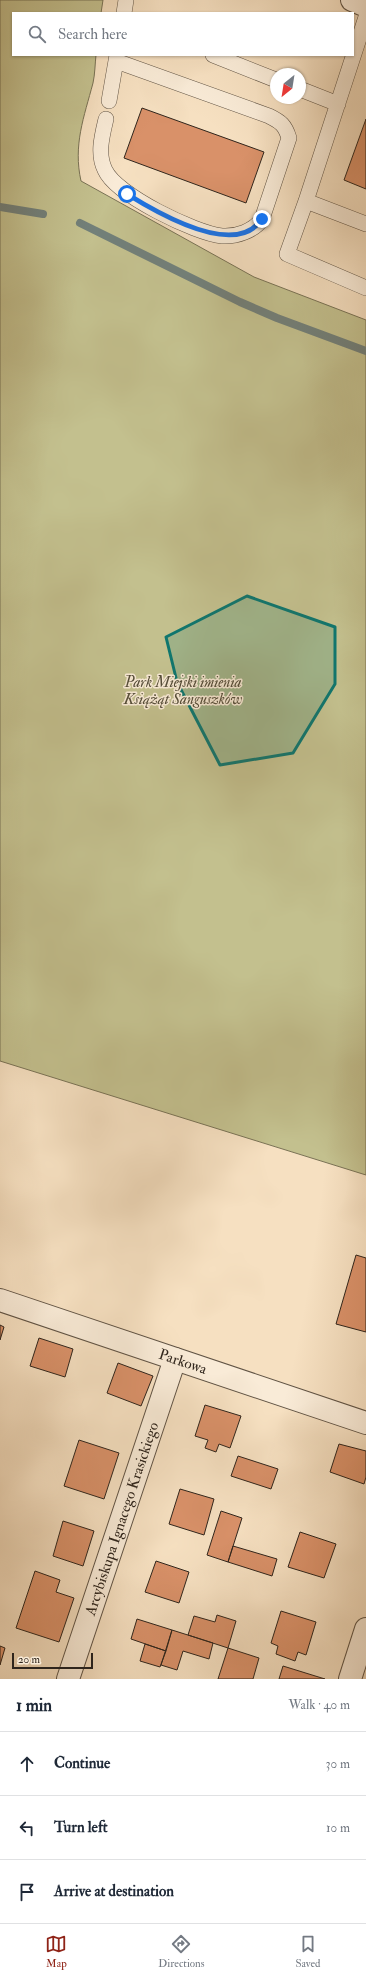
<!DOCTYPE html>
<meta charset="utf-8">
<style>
body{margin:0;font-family:"IM FELL Double Pica",serif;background:#f2f2f3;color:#1f2937}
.compass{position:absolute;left:270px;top:68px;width:36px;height:36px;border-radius:50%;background:#fff;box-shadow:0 1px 3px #0004;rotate:210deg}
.scale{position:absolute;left:12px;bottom:10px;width:81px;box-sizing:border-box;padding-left:4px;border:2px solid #2f251c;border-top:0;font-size:11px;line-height:14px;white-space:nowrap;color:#2f251c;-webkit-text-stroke:3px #f9ebd7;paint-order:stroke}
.stop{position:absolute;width:12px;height:12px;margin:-9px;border:3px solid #1a73e8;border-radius:50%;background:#fff}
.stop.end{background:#1a73e8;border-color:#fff;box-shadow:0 1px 4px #0008}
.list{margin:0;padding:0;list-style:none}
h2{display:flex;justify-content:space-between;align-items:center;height:52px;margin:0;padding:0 16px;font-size:17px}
h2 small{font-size:13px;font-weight:400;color:#747a83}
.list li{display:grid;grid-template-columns:26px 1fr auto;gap:12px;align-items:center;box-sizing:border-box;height:64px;padding:0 16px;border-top:1px solid #e0e1e3}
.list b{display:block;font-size:15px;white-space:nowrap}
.list em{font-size:13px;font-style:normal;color:#747a83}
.icon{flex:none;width:22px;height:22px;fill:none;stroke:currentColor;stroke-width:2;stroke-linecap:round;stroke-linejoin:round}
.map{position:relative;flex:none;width:366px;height:1679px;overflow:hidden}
.search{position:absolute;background:#fff;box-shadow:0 1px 3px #0004;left:12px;right:12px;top:12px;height:44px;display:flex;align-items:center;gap:10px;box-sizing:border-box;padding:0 14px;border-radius:0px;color:#747a83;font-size:15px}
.sheet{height:244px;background:#fff}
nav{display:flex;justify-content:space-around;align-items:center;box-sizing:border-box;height:56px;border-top:1px solid #e0e1e3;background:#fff;font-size:11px;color:#747a83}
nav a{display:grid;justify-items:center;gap:2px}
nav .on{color:#8f2418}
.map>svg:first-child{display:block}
.green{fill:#c3c08e;stroke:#797255}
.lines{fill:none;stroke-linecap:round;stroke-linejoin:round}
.stream{stroke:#72807a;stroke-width:8}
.building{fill:#d99169;stroke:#2f251c}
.lane-casing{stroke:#615445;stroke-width:16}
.street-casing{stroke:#615445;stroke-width:24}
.lane{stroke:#f9ebd7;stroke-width:15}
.street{stroke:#f9ebd7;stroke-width:22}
.route{stroke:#1a73e8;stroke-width:5}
.marked{fill:#0f766e;fill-opacity:0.2;stroke:#0f766e;stroke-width:3;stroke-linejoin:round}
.labels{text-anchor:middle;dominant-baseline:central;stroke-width:3;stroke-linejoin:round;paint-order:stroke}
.park-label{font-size:15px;font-style:italic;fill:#544c38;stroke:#f9ebd7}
.street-label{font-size:15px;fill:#2f251c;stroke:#f9ebd7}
</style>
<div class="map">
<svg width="366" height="1679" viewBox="0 0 366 1679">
<rect width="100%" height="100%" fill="#f6e0c1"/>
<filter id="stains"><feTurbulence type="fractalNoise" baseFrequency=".005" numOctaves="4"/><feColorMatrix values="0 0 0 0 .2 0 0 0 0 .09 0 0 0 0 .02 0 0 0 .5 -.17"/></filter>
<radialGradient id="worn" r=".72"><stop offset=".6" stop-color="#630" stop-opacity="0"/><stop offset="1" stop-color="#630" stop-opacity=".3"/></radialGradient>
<!-- green -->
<path class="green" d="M0,0H103L101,13H13V55H96C95,64 95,74 93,83C84,117 73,145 81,181L254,277L366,320V1175L0,1061Z"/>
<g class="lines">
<!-- stream -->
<path class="stream" d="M0,207L43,214
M80,223L240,302L277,318L366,351"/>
</g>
<!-- building -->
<path class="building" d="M142,108L264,152L246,203L124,158Z
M366,119V189L344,180Z
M356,1255L366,1258V1332L336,1324Z
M0,1325L4,1327L0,1340Z
M39,1338L73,1349L65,1377L30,1366Z
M118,1363L153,1376L141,1406L107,1393Z
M205,1405L241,1416L230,1448L219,1444L216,1452L205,1448L208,1440L195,1436Z
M79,1440L119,1453L104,1499L64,1486Z
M339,1444L366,1451V1477L364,1484L330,1472Z
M238,1456L278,1469L271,1489L231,1476Z
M180,1489L214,1499L204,1535L169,1524Z
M221,1511L242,1518L228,1562L207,1555Z
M63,1521L94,1531L83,1566L53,1556Z
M300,1532L336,1544L324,1578L288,1567Z
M233,1546L277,1559L272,1576L228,1562Z
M156,1561L189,1572L179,1603L145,1592Z
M35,1571L60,1580L56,1592L74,1598L59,1642L16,1628Z
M281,1611L316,1622L306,1655L298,1652L295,1661L276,1654L278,1646L271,1643Z
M217,1615L236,1621L228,1648L188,1635L194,1616L215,1622Z
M137,1619L172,1630L166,1651L131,1639Z
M172,1630L213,1643L209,1659L183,1651L177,1670L161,1665Z
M145,1644L166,1651L160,1667L140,1661Z
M0,1646L5,1648L0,1665Z
M228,1648L259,1658L253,1679H218Z
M283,1666L325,1679H279Z"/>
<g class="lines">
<defs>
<path id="lane" d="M124,13L126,0
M366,17L306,201L287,254L366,288
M213,55L276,80
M300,89L338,104
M109,101L117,55
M106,119C102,136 97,154 105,170C116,195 195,233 222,236C236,237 254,231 262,219L289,138C285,125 281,122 269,116L116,61
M306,201L366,224"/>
<g id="street">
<path d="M352,0L366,6"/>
<path id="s1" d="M0,1300L366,1423"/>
<path id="s2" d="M68,1679L175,1359"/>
<path d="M350,1679L366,1629"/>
</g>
</defs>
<!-- lane casing -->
<use href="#lane" class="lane-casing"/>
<!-- street casing -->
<use href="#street" class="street-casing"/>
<!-- lane -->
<use href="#lane" class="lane"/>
<!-- street -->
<use href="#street" class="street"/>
</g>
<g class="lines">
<!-- route -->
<path class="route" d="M127,194C156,212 235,259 262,219"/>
</g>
<!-- marked area -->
<path class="marked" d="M247,596L335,627V684L293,753L220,765L177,682L166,637Z"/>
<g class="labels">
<!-- park labels -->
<g class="park-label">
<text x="183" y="682">Park Miejski imienia<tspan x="183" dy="17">Książąt Sanguszków</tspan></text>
</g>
<!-- street labels -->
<g class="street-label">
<text stroke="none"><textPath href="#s1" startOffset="193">Parkowa</textPath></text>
<text stroke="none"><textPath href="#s2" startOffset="169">Arcybiskupa Ignacego Krasickiego</textPath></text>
</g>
</g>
<rect width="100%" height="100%" filter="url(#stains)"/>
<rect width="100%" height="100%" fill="url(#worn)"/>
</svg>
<svg class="compass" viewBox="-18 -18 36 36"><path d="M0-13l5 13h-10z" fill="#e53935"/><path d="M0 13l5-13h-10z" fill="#747a83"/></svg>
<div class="scale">20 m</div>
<div class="stop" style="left:127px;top:194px"></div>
<div class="stop end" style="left:262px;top:219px"></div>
<div class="search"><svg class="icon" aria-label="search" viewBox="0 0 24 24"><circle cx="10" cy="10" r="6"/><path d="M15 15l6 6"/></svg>Search here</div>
</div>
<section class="sheet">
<h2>1 min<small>Walk · 40 m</small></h2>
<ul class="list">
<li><svg class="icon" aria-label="ahead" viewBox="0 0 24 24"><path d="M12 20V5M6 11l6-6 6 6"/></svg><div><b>Continue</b></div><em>30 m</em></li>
<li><svg class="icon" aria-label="left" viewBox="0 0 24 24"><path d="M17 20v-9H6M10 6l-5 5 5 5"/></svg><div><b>Turn left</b></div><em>10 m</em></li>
<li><svg class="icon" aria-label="arrive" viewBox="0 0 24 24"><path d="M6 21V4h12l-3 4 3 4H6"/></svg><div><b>Arrive at destination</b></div></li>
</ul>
</section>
<nav>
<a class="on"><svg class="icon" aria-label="map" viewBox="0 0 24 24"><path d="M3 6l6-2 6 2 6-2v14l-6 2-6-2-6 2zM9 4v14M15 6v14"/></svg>Map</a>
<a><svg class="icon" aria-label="directions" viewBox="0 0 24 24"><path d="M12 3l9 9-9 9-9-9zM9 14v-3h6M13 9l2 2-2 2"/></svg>Directions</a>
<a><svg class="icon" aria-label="saved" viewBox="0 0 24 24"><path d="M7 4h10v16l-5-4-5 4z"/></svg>Saved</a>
</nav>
